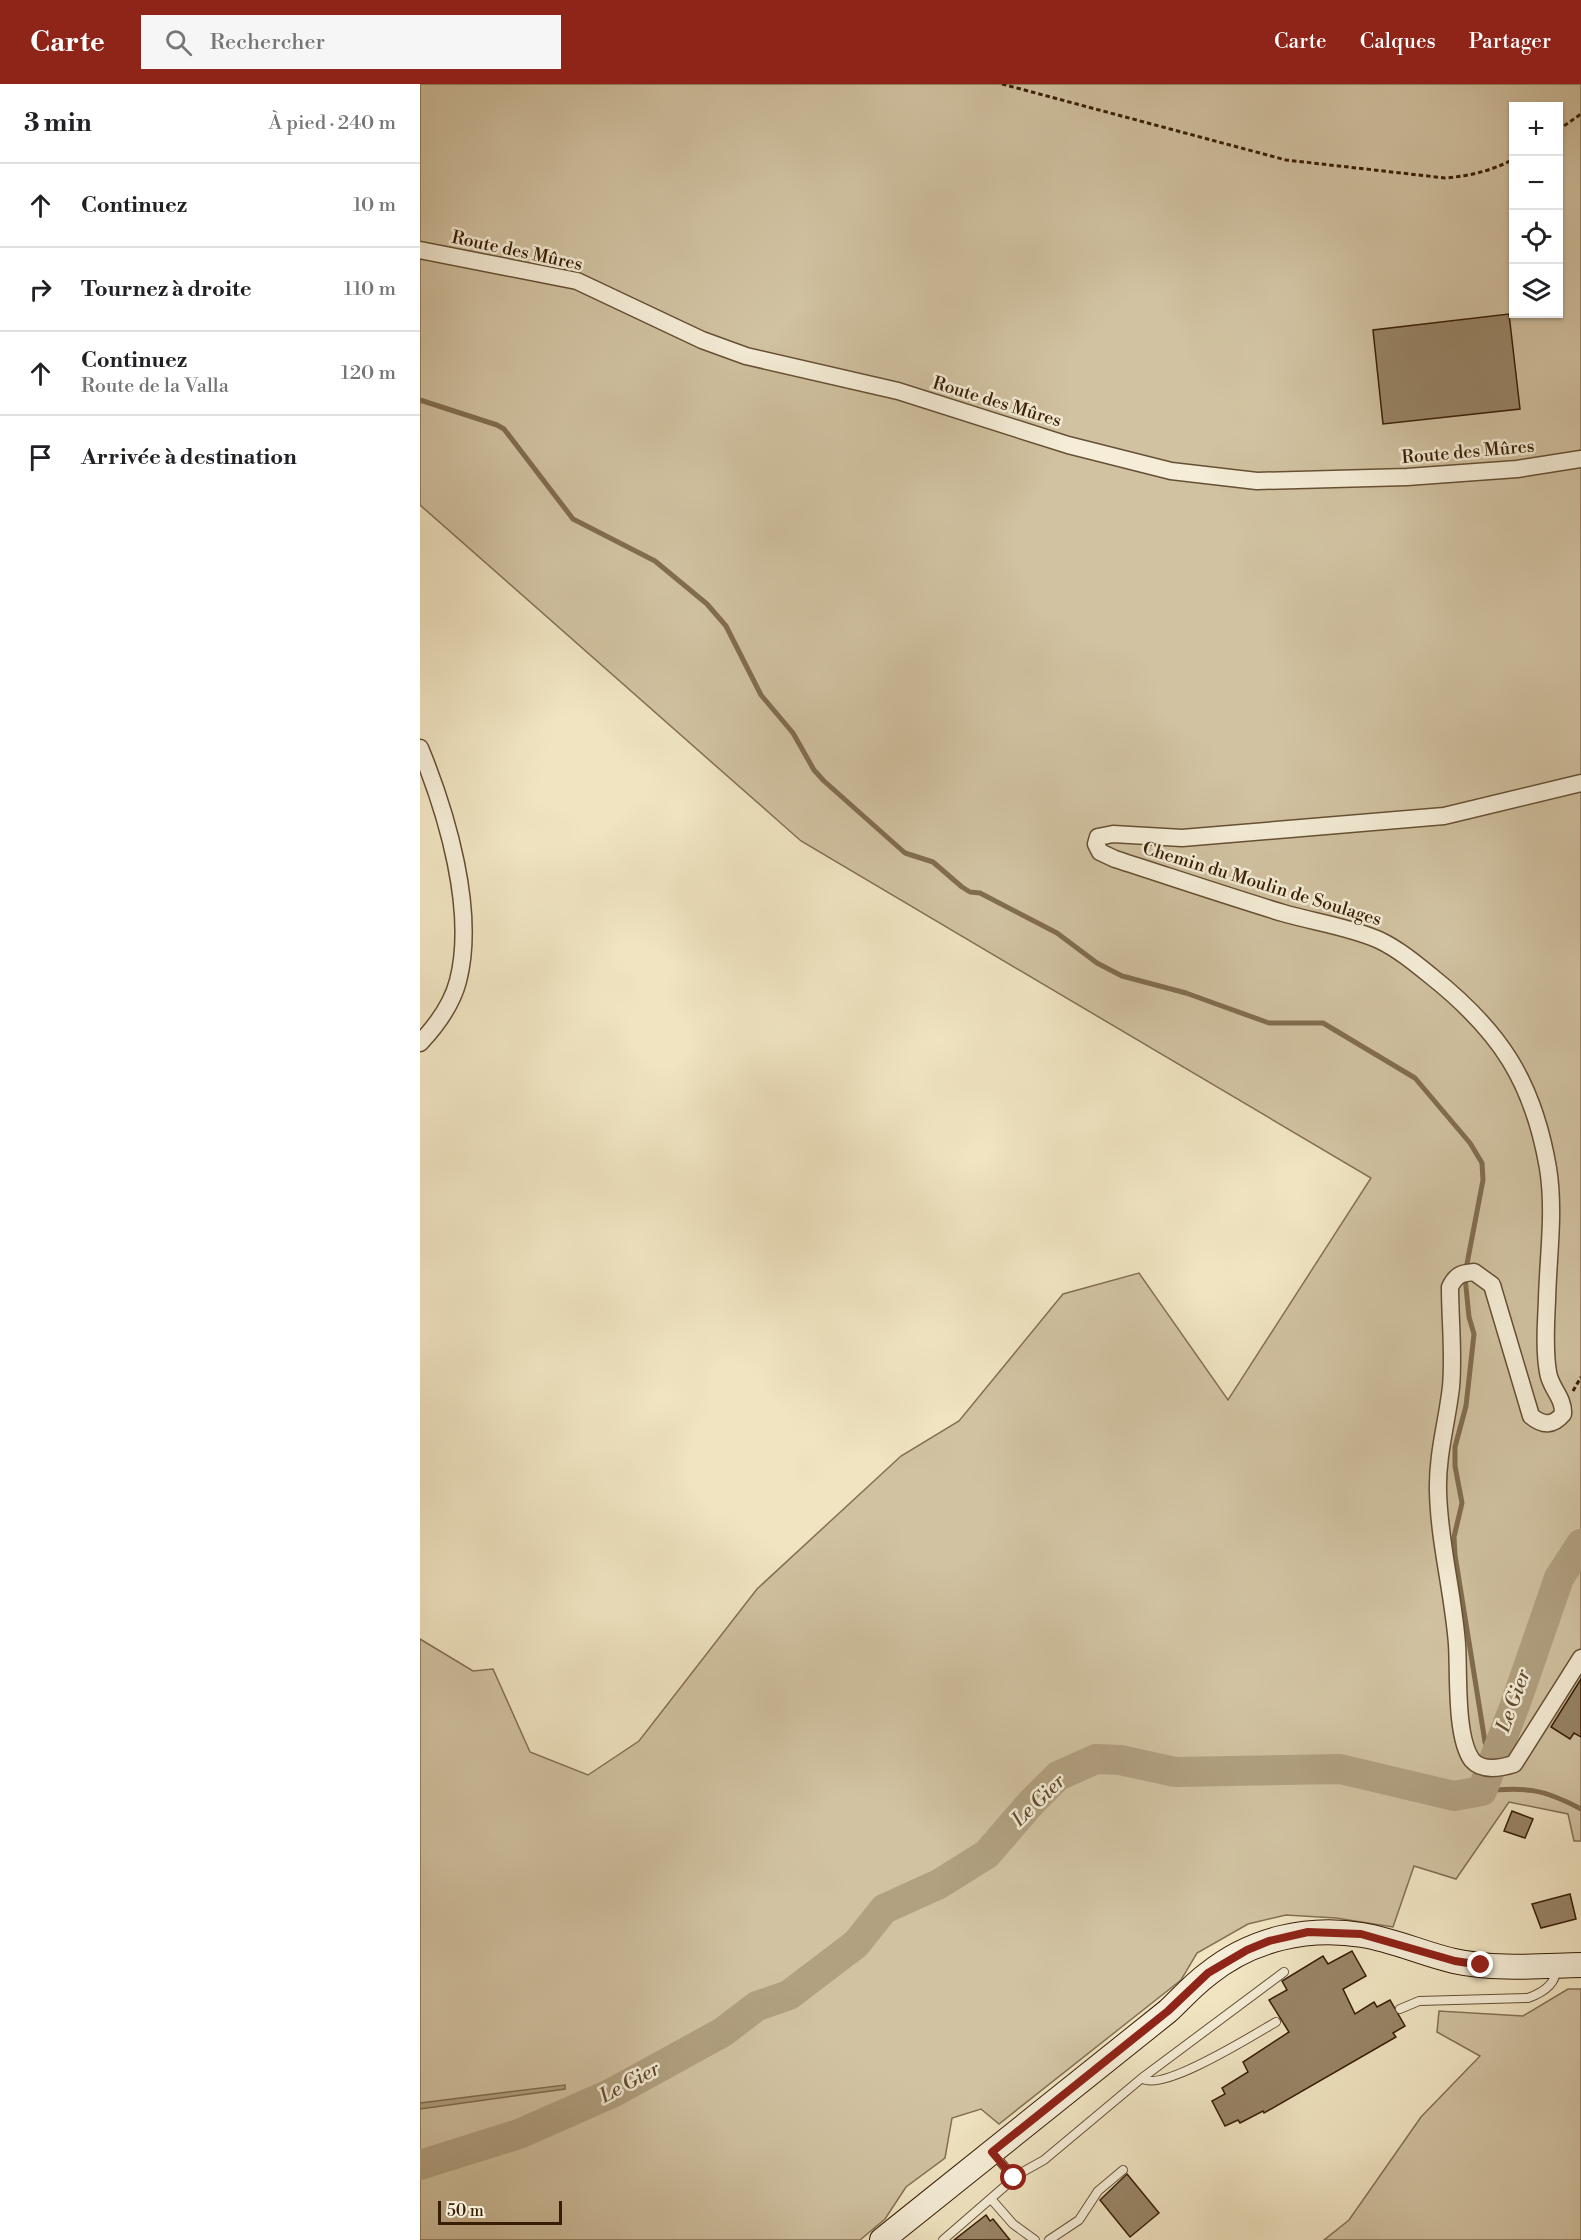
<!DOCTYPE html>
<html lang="fr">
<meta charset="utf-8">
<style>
body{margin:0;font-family:"Libre Bodoni",serif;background:#f6f6f6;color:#202124}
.controls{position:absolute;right:18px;top:18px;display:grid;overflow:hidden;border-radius:0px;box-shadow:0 2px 4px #0004}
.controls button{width:54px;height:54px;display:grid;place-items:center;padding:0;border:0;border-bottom:2px solid #e0e0e0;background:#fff;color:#202124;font:30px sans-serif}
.scale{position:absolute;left:18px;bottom:15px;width:124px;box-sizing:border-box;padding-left:6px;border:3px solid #381e05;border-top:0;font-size:16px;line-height:21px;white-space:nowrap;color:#381e05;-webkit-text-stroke:4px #f5edd7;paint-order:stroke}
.stop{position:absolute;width:18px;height:18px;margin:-14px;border:4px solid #8f2418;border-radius:50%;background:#fff}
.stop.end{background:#8f2418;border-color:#fff;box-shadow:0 2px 6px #0008}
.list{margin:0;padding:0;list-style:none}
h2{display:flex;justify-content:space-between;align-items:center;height:78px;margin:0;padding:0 24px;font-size:26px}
h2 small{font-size:20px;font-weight:400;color:#757577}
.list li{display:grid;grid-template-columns:39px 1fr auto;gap:18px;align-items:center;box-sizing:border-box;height:84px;padding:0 24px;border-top:2px solid #e0e0e0}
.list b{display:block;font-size:22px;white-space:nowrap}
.list p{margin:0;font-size:20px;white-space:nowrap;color:#757577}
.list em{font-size:20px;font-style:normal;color:#757577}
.icon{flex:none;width:33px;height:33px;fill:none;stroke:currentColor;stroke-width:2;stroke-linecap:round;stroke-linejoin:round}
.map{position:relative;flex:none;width:1161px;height:2156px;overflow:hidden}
header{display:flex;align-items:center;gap:36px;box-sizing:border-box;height:84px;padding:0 30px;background:#8f2418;color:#fff}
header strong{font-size:28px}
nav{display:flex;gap:33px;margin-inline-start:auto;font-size:21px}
.search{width:420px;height:54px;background:#f6f6f6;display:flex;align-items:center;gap:15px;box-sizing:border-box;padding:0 21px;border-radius:0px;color:#757577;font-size:22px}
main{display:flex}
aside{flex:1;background:#fff}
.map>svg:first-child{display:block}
.green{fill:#d1c2a1;stroke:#847053;stroke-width:1.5;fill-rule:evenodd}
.water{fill:#b1a181;stroke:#816d4f;stroke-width:1.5}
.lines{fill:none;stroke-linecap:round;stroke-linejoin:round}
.stream{stroke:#816d4f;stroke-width:5}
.river{stroke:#b1a181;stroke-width:30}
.building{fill:#988567;stroke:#381e05;stroke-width:1.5}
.service-casing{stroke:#665034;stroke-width:10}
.minor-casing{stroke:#665034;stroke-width:19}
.secondary-casing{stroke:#381e05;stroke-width:26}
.path{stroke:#381e05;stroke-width:3;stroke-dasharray:4.5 3;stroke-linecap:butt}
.service{stroke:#f5edd7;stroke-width:8}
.minor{stroke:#f5edd7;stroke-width:16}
.secondary{stroke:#f5edd7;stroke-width:24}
.route{stroke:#8f2418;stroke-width:8}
.labels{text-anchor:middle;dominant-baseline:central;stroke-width:5;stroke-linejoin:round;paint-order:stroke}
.street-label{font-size:18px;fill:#381e05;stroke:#f5edd7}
.water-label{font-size:20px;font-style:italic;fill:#624c30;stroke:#f5edd7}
</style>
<header>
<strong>Carte</strong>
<div class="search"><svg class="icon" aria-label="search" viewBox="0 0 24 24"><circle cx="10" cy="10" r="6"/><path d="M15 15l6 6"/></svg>Rechercher</div>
<nav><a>Carte</a><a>Calques</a><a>Partager</a></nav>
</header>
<main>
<aside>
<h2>3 min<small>À pied · 240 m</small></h2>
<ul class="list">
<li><svg class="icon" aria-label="ahead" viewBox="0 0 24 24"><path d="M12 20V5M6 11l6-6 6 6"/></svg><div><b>Continuez</b></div><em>10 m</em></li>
<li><svg class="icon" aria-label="right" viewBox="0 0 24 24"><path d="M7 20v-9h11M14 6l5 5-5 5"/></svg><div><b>Tournez à droite</b></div><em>110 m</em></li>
<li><svg class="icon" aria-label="ahead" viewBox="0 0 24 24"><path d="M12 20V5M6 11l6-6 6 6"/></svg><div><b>Continuez</b><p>Route de la Valla</p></div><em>120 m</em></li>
<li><svg class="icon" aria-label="arrive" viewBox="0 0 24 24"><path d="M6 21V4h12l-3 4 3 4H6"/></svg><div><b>Arrivée à destination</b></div></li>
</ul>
</aside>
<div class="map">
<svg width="1161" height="2156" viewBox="0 0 1161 2156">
<rect width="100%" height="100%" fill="#f0e4c1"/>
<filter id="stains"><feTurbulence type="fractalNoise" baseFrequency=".00333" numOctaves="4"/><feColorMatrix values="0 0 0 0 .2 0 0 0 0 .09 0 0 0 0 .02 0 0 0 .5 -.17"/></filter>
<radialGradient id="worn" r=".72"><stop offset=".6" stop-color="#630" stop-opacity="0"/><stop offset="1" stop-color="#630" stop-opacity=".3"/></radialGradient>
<!-- green -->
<path class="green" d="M0,0H1161V1757H1154L1148,1730L1089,1718L1036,1795L994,1782L973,1843L916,1834L866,1831L828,1840L777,1869L761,1896L579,2040L561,2025L532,2034L525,2074L486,2103L465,2135L440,2156H0V1555L53,1587L73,1585L110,1668L168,1691L219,1657L337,1505L481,1372L539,1337L643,1210L719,1189L808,1316L951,1094L381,757L0,421ZM1094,22H1138V230H1094Z
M1148,1905H1161V2156H904L929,2136L1001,2033L1060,1972L1017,1948L1019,1927L1103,1932Z"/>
<!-- water -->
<path class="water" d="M145,2001V2005L0,2025V2019Z"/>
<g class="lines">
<!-- stream -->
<path class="stream" d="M0,316L77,341L84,345L153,435L235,477L287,520L306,542L341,611L373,649L394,686L404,697L485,769L513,778L542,803L550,808L560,809L637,849L677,879L702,892L766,909L849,939H903L995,994L1050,1059L1062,1079L1063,1096L1046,1185
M1045,1193L1049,1233L1054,1250L1046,1322L1035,1363V1382L1042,1419L1034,1453L1035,1471L1065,1658L1073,1678
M1062,1707C1105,1703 1122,1704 1161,1725"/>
<!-- river -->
<path class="river" d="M0,2081L99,2050L192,2009L303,1948L337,1922L369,1911L436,1860L464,1825L519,1800L567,1770L611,1719L638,1692L676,1675L700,1676L755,1688L920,1685L1034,1712L1062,1707L1095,1621L1139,1494L1161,1460"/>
</g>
<!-- building -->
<path class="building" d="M1089,230L1100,325L963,340L953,246Z
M1161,1595V1653L1154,1649L1150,1655L1131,1643Z
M1092,1727L1113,1735L1105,1754L1084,1747Z
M1150,1810L1156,1835L1121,1844L1112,1820Z
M932,1867L946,1892L923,1905L935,1930L954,1918L957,1923L970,1916L985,1942L973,1949L976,1953L844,2029L843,2027L820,2039L818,2036L805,2042L792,2017L805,2010L802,2004L828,1988L823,1978L869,1948L849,1916L867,1906L862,1897L903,1872L908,1880Z
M707,2090L739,2129L710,2153L680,2116Z
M566,2131L570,2137L573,2135L590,2156H534Z"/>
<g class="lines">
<defs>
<path id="service" d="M980,1925L999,1917L1108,1914C1122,1909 1136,1901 1136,1885
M722,1994C740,2010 835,1950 856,1938
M574,2070L594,2094
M572,2116L593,2140L615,2156
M523,2156L599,2090L624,2076L722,1994L864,1888
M629,2156L659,2136L678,2107L703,2086"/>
<path id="minor" d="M0,166L157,197L282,256L326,272L478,307L648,361L751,387L837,397L987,393L1097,385L1161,375
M0,664C27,730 56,827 38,897C32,920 16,942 0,959
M1161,699L1024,732L762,754L693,750L678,753L676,760L680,768L695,775C751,793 807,812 863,829C894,838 930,843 959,856C978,865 995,879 1011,892C1080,947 1113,997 1128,1084C1135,1128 1128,1172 1127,1216C1126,1239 1124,1266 1128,1288C1130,1304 1144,1313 1143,1330C1133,1342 1123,1342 1111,1332L1072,1201L1054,1188C1041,1189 1036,1191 1030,1203C1030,1236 1034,1270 1031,1303C1027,1338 1017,1371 1018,1407C1019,1458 1033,1508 1037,1560C1039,1589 1035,1653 1052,1676C1062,1688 1081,1684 1094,1680L1161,1574"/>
<path id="secondary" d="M462,2156L748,1927C761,1915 773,1901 788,1890C831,1855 888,1842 942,1851C974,1856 1003,1870 1034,1877C1075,1886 1119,1882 1161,1881"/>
</defs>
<!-- service casing -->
<use href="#service" class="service-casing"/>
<!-- minor casing -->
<use href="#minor" class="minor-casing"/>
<!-- secondary casing -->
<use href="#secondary" class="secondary-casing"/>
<!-- path -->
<path class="path" d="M582,0L866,76L1025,94C1050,92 1071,87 1094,75
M1138,46L1161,30
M1153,1307L1161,1293"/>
<!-- service -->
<use href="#service" class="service"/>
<!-- minor -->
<use href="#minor" class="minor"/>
<!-- secondary -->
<use href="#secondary" class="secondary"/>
</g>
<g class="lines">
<!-- route -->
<path class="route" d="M594,2094L572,2068L748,1927L788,1889L827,1866L849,1857L888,1848L941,1850L1035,1877L1061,1881"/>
</g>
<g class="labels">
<!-- street labels -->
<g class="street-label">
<text transform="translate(97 167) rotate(12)">Route des Mûres</text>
<text transform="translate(577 318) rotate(17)">Route des Mûres</text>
<text transform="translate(1048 368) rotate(-5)">Route des Mûres</text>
<text transform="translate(842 800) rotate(17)">Chemin du Moulin de Soulages</text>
</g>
<!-- water labels -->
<g class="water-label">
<text transform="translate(1094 1617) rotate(-70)">Le Gier</text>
<text transform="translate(619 1717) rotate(-44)">Le Gier</text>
<text transform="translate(210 1999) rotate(-28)">Le Gier</text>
</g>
</g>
<rect width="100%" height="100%" filter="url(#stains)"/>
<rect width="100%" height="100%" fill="url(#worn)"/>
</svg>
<div class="controls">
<button>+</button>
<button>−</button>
<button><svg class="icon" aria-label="locate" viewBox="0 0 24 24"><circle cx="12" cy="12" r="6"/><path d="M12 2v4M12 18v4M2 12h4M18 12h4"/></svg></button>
<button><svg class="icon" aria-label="layers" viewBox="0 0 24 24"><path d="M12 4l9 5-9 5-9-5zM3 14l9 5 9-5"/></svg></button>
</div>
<div class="scale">50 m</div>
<div class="stop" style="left:594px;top:2094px"></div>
<div class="stop end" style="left:1061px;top:1881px"></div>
</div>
</main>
